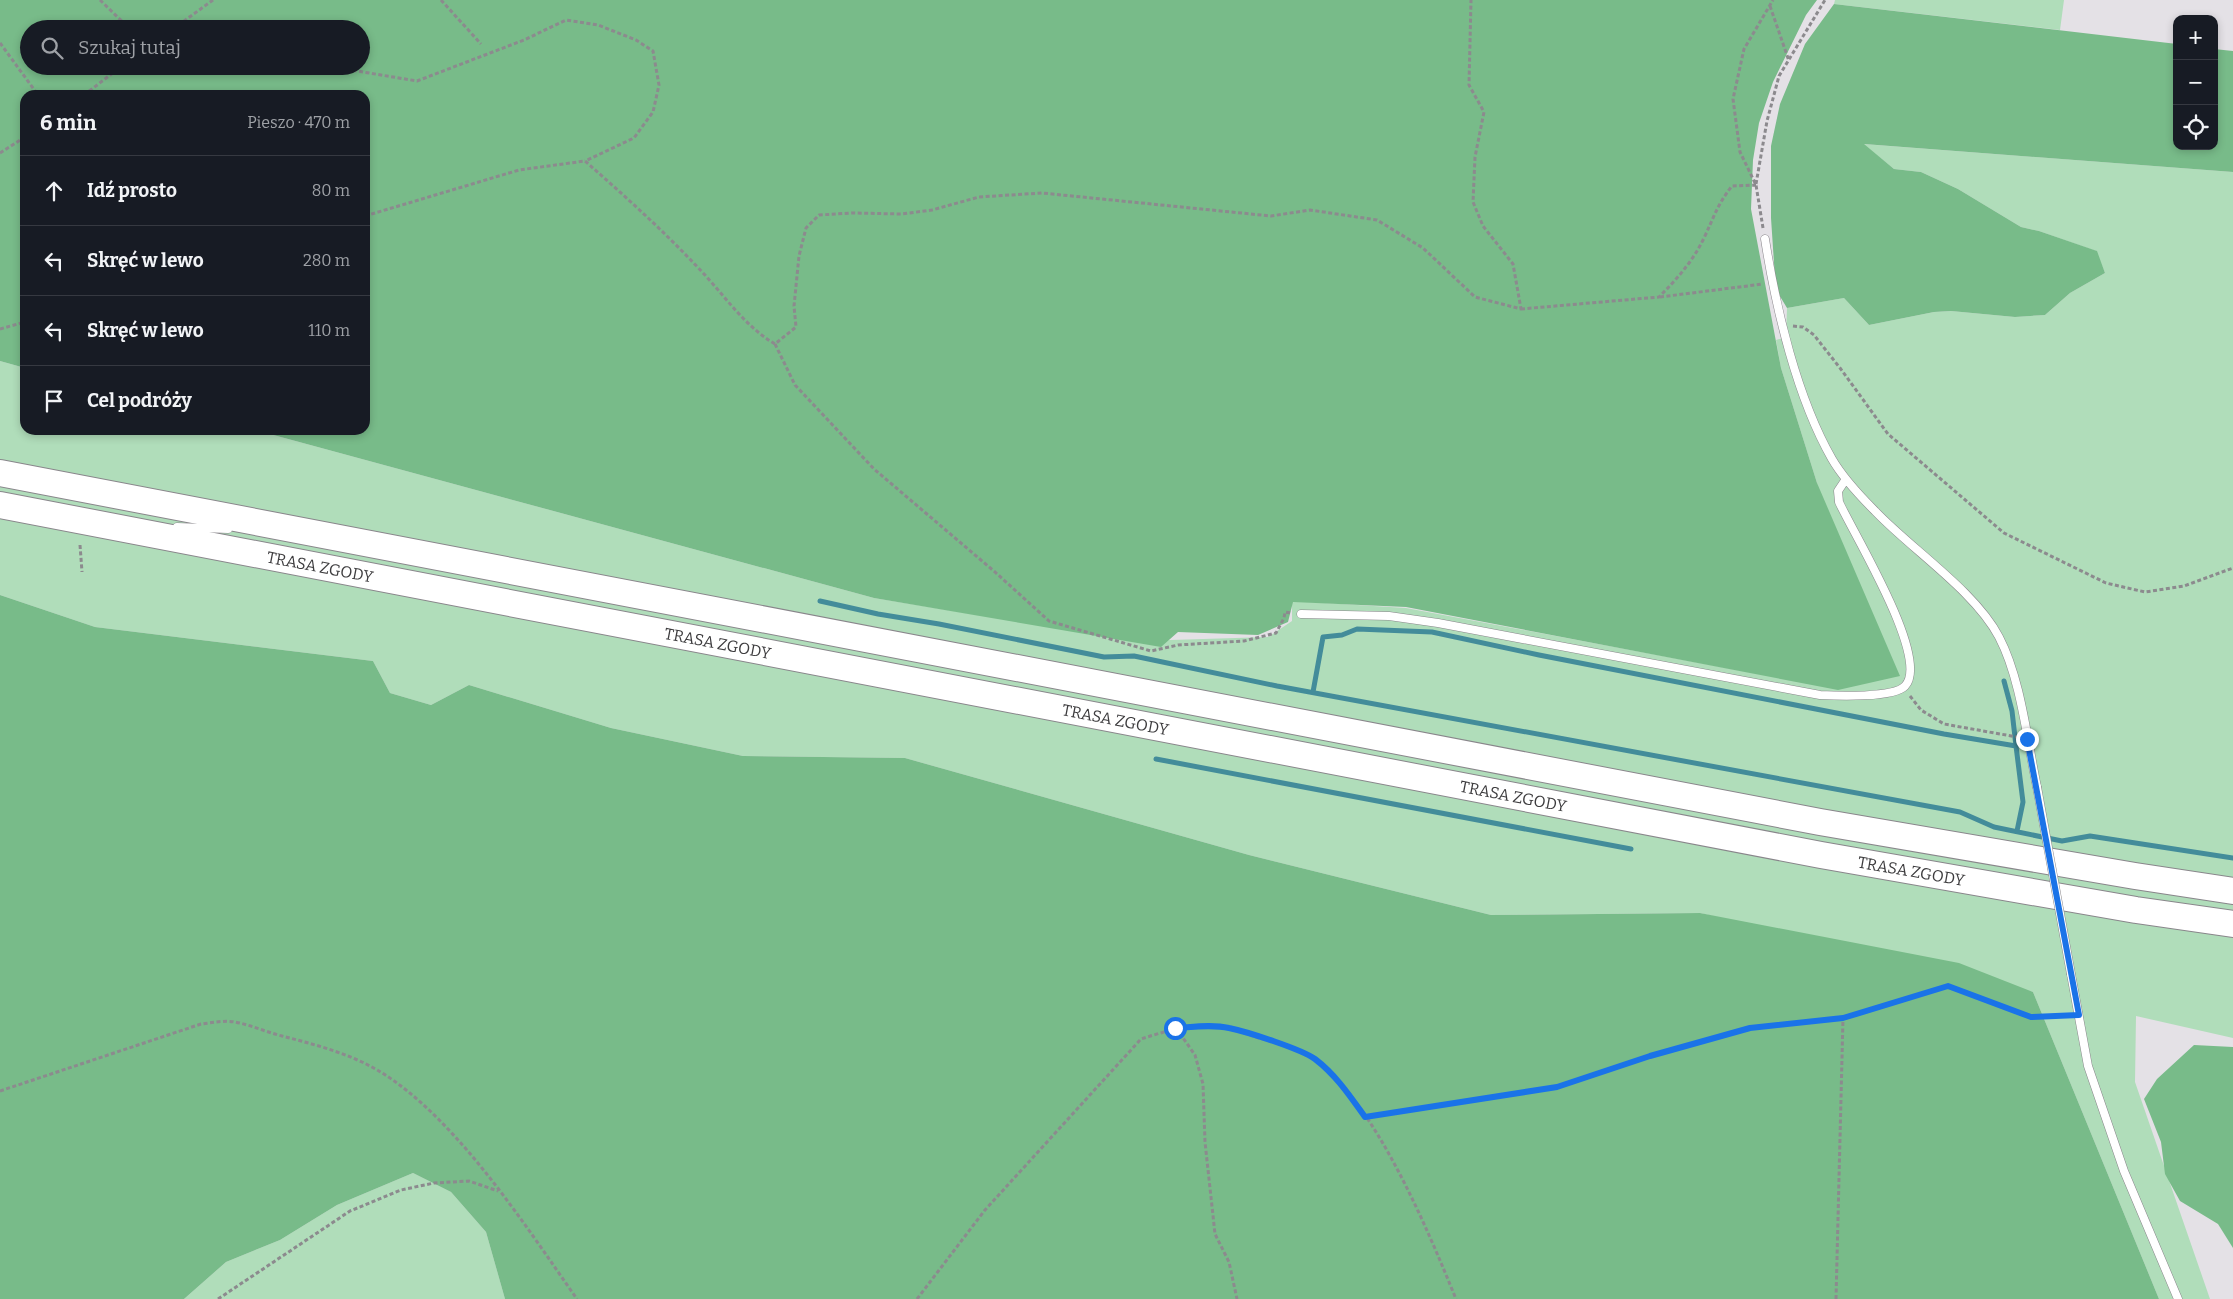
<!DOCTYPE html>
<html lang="pl">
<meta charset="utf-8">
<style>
body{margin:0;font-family:Bitter,serif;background:#242831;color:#f1f3f6}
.controls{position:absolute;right:15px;top:15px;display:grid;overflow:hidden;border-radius:10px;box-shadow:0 2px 8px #0003}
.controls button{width:45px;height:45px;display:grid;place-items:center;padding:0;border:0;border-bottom:1px solid #363941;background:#171b24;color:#f1f3f6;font:25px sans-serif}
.stop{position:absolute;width:15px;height:15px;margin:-11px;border:4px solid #1a73e8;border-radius:50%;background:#fff}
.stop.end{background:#1a73e8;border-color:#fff;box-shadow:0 1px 5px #0008}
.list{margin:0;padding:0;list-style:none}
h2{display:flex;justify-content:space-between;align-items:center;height:65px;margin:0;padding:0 20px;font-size:21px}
h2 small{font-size:16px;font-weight:400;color:#9ea1a6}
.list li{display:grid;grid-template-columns:32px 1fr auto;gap:15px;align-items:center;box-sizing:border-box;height:70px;padding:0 20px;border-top:1px solid #363941}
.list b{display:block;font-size:19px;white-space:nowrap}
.list em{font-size:16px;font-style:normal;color:#9ea1a6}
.icon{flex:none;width:28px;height:28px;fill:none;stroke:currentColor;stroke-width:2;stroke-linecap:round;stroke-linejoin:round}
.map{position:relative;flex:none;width:2233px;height:1299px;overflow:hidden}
.search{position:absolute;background:#171b24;box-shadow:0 2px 8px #0003;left:20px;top:20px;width:350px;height:55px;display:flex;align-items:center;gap:12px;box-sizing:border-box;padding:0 18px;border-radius:28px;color:#9ea1a6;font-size:19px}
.panel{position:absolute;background:#171b24;box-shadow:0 2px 8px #0003;left:20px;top:90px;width:350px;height:345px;border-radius:15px}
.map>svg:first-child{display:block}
.green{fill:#b0ddba}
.forest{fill:#78bb89;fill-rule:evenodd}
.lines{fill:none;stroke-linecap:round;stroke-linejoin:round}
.stream{stroke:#438c9a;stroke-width:5}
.lane-casing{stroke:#89868b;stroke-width:9}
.highway-casing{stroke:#89868b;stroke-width:28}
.path{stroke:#8c8a8e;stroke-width:3;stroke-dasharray:4 2.5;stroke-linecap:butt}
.lane{stroke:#fff;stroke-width:8}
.highway{stroke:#fff;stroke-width:26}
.lane-bridge-casing{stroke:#89868b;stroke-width:9;stroke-linecap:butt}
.lane-bridge{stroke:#fff;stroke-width:8}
.route{stroke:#1a73e8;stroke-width:6}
.labels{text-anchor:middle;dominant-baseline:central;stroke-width:4;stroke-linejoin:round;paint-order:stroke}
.street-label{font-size:16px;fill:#3d3c3e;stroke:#e4e1e6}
</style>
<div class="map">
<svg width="2233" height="1299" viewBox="0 0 2233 1299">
<rect width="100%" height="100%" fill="#e4e1e6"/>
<!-- green -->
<path class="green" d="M1835,0H2064L2060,30L1834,4Z
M1863,144L2233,172V1038L2136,1016L2135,1082L2210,1299H2159L2033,992L1700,913L1491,915L1249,855L905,758L743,756L611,728L469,685L431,705L390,693L373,661L95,627L0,595V361L25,368V430H255L874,598L1138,641L1268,637L1292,621V601L1406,608L1839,689L1817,483L1781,368L1776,340L1786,337L1787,308L1844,298L1869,325L1934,312L1951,311L2015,317L2045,315L2070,293L2105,273L2096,251L2039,231L2021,227L1958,189L1921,172L1894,169Z
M413,1173L451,1192L486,1232L505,1299H184L226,1262L280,1240L337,1205Z"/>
<!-- forest -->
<path class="forest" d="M0,0H1817L1806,15L1773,82L1759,123L1753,160L1751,209L1781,368L1817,483L1900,676L1838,690L1406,607L1293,602L1288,622L1258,635L1178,632L1161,647L874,598L255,430H365V95H25V368L0,361ZM29,29H361V66H29Z
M1834,4L2177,44V146H2214V49L2233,51V172L1864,144L1894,169L1921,172L1958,189L2021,227L2039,231L2097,251L2105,273L2070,293L2045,315L2015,317L1951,311L1934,312L1869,325L1844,298L1787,308L1772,283L1775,278L1771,218V146L1780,104L1805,44Z
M0,595L95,627L373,661L390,693L431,705L469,685L611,728L743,756L905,758L1249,855L1491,915L1700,913L1959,963L2033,992L2159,1299H505L486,1232L451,1192L413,1173L337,1205L280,1240L226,1262L184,1299H0Z
M2194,1045L2233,1047V1248L2218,1224L2180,1201L2165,1174L2161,1142L2144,1099L2157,1079Z"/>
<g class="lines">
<!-- stream -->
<path class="stream" d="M820,601L878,614L939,624L1104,657L1134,656L1277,686L1960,812L1994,827L2062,841L2090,836L2233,858
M2004,681L2012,711L2016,746
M1313,692L1323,637L1342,635L1357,629L1432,632L1539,655L1944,734L2016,746L2023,802L2017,831
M1156,759L1631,849"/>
<defs>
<path id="lane" d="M1765,239C1776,309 1797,398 1832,459C1843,478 1859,495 1875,511C1911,549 1975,591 1999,637C2021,679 2027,740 2037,787
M177,527L228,529
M1301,614L1389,616L1438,623L1820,695C1837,696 1894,698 1905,686C1931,659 1853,533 1839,502L1838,491L1846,479
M2071,974L2088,1066L2124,1171L2178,1299"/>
<g id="highway">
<path d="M0,473L1820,822L2135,876L2233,891"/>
<path id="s1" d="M0,505L1821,855L2136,910L2233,924"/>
</g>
</defs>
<!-- lane casing -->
<use href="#lane" class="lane-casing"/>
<!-- highway casing -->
<use href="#highway" class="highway-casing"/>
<!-- path -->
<path class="path" d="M100,0L130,29
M441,0L481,44
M1770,6L1789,61
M173,29L213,0
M0,43L38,95
M327,66L417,81L524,40L566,20L598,25L636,40L653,51L659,85L653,112L634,138L585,161
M84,95L122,66
M0,153L25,137
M1756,184L1767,121L1779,76L1825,0
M365,216L519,170L585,161C626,197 667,234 704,274C727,299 746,327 775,344L796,327L794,306L799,256L806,228L819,215L852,213L902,214L932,210L979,197L1042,193L1271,216L1310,210L1377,220L1423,248L1475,297L1521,309L1513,264L1483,226L1473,202L1475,157L1484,112L1469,85L1471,0
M1763,228L1756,185L1740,152L1733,99L1744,49L1773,0
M1660,297L1763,284
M1521,309L1659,297C1677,279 1693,261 1704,238C1714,217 1717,205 1732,186L1756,185
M1793,326L1803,327L1814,335L1840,368L1888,434L2004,533L2106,583L2145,592L2184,586L2233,568
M0,329L25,322
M775,344L795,385L874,469L995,572L1049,621L1151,651L1178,645L1244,641L1276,633L1284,618L1285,612L1291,613
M80,545L82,572
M1910,696L1921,710L1944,724L2017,737
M1176,1028L1195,1055L1203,1084L1205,1142L1215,1234L1229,1262L1237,1299
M0,1091L201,1024C211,1023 224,1020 235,1022C251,1025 266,1032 282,1036C309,1043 336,1050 362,1062C446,1101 524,1224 577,1299
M1365,1117L1557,1087L1650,1056L1750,1028L1843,1018L1948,986L2031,1017L2067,1016
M218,1299L350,1211L401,1190L434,1183L469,1181L498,1191
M917,1299L985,1210L1141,1039C1169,1030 1199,1021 1230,1028C1239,1031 1249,1035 1259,1038C1277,1043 1300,1048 1315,1059C1376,1105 1427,1228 1456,1299
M1836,1299L1843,1018"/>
<!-- lane -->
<use href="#lane" class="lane"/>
<!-- highway -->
<use href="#highway" class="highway"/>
<defs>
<path id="lane-bridge" d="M2037,787L2071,974"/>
</defs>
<!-- lane-bridge casing -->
<use href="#lane-bridge" class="lane-bridge-casing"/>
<!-- lane-bridge -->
<use href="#lane-bridge" class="lane-bridge"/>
</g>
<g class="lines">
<!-- route -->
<path class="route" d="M1175,1028C1193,1027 1212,1024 1229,1028C1248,1032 1301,1049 1315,1059C1336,1075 1350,1096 1365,1117L1557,1087L1650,1056L1750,1028L1843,1018L1948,986L2031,1017L2079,1015L2027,739"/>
</g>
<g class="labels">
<!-- street labels -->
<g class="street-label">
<text stroke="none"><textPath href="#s1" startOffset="326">TRASA ZGODY</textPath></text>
<text stroke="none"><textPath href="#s1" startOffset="731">TRASA ZGODY</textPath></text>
<text stroke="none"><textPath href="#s1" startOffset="1136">TRASA ZGODY</textPath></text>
<text stroke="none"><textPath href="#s1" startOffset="1541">TRASA ZGODY</textPath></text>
<text stroke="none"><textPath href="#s1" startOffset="1946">TRASA ZGODY</textPath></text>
</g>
</g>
</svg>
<div class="controls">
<button>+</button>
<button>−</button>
<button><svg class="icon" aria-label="locate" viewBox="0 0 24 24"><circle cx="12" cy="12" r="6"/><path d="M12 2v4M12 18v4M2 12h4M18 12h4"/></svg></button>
</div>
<div class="stop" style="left:1175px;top:1028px"></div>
<div class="stop end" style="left:2027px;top:739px"></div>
<div class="search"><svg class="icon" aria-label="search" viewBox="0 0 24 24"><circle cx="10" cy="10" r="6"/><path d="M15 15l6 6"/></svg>Szukaj tutaj</div>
<section class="panel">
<h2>6 min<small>Pieszo · 470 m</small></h2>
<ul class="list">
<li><svg class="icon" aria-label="ahead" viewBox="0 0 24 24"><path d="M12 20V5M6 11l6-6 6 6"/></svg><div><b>Idź prosto</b></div><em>80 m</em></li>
<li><svg class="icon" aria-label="left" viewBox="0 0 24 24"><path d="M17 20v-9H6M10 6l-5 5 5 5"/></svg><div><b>Skręć w lewo</b></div><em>280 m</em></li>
<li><svg class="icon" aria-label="left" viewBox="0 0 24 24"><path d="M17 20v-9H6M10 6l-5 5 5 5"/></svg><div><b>Skręć w lewo</b></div><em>110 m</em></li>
<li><svg class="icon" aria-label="arrive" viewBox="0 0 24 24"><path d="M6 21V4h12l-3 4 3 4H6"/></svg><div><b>Cel podróży</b></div></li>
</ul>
</section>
</div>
